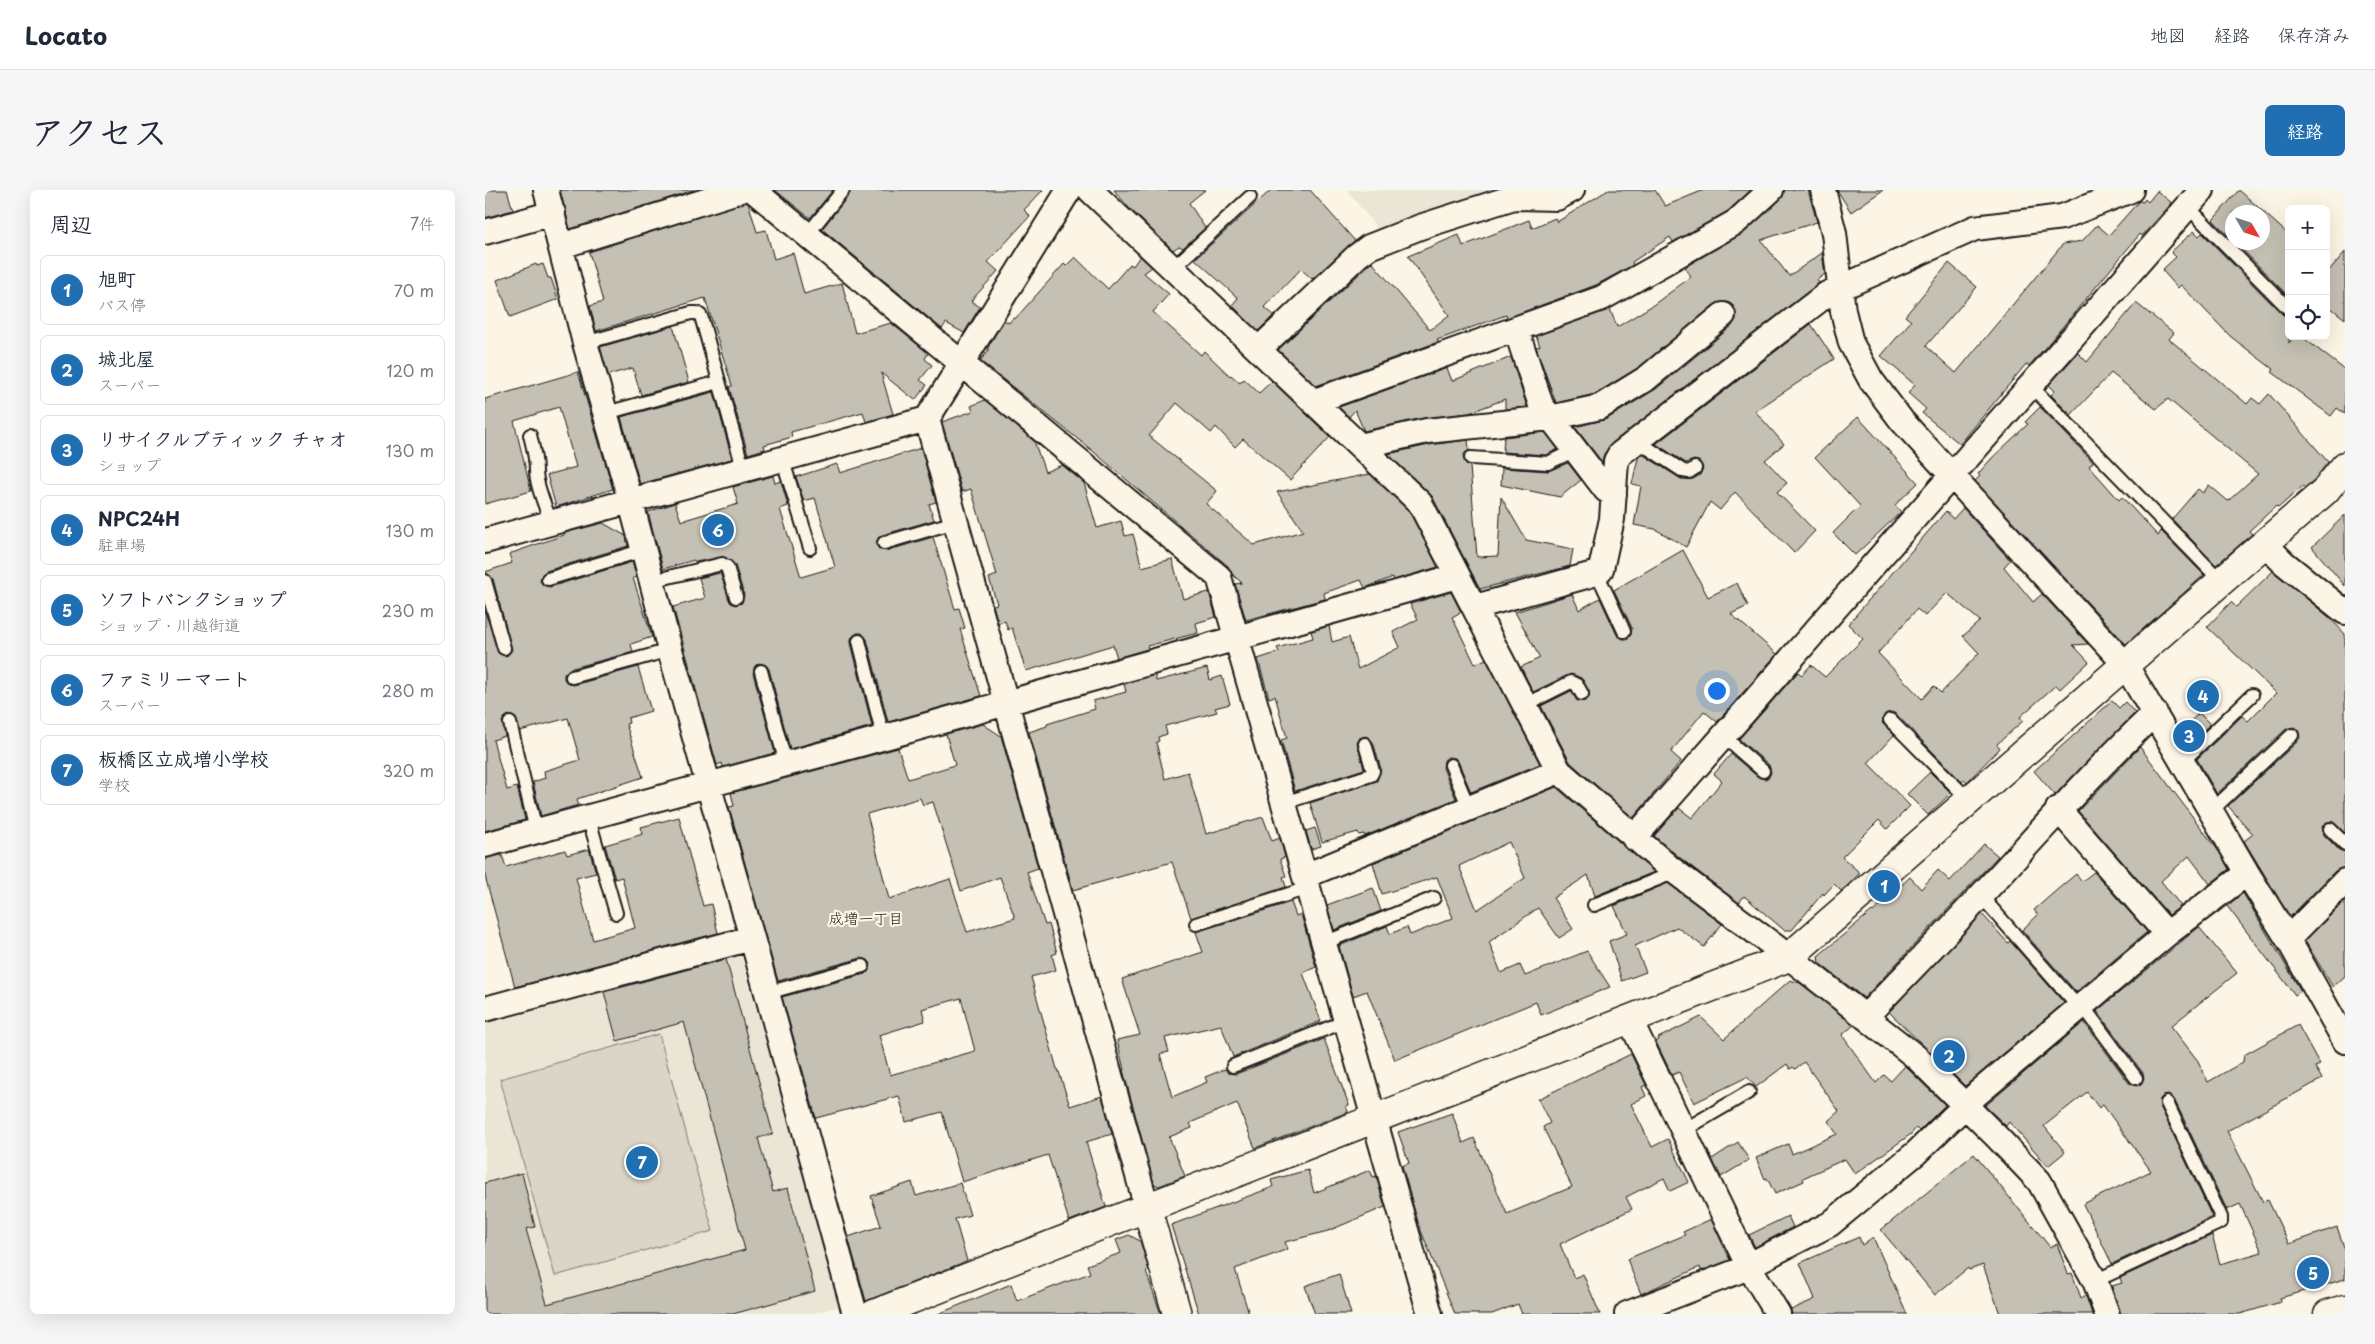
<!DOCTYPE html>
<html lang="ja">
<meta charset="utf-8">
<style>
body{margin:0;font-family:"Playpen Sans","Klee One",sans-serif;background:#f6f6f7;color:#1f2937}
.controls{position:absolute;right:15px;top:15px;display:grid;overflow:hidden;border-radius:8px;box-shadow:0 5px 20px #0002}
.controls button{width:45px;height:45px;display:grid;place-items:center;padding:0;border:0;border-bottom:1px solid #e0e1e3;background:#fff;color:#1f2937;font:25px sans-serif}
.compass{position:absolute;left:1740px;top:15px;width:45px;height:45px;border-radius:50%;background:#fff;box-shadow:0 5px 20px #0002;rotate:129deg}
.you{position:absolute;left:1231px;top:500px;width:18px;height:18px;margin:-12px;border:4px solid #fff;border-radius:50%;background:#1a73e8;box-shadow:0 0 0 8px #1a73e833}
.badge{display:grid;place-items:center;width:32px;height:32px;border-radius:50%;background:#1f6fb2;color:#fff;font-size:16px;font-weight:700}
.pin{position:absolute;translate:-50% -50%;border:2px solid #fff;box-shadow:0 1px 5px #0006}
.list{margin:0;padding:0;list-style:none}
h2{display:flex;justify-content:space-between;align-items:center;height:65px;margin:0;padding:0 20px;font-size:21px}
h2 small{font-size:16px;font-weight:400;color:#747a83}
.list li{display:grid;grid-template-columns:32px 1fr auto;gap:15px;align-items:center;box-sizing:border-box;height:70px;margin:0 10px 10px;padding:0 10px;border:1px solid #e0e1e3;border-radius:8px}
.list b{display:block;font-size:19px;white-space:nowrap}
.list p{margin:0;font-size:16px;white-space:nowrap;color:#747a83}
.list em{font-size:16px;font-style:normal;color:#747a83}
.icon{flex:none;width:28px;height:28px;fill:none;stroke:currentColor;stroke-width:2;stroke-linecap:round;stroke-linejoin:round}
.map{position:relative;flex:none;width:1860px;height:1124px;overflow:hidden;border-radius:8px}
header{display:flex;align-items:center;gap:30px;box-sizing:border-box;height:70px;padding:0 25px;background:#fff;border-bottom:1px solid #e0e1e3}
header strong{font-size:24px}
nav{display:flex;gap:28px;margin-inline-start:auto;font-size:18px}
.intro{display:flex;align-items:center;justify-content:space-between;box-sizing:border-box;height:120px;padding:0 30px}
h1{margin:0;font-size:35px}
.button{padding:12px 22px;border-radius:8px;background:#1f6fb2;color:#fff;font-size:18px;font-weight:700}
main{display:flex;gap:30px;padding:0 30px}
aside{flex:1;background:#fff;border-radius:8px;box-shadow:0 5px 20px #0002}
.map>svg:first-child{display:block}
.built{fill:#ebe5d6}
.green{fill:#dbd5c8;stroke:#7c7872}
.building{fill:#c4c0b3;stroke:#1c1c1c;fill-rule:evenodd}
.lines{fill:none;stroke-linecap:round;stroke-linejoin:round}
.service-casing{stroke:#1c1c1c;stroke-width:16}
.minor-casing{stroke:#1c1c1c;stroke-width:28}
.tertiary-casing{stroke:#1c1c1c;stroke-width:31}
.trunk-casing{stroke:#1c1c1c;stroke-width:31}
.service{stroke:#fcf5e5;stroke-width:12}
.minor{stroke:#fcf5e5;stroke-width:24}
.tertiary{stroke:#fcf5e5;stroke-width:28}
.trunk{stroke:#fcf5e5;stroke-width:28}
.labels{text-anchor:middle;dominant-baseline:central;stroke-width:4.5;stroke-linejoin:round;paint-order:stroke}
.neighbourhood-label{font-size:15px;fill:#1c1c1c;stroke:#fcf5e5}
</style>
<header>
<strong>Locato</strong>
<nav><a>地図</a><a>経路</a><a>保存済み</a></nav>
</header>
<div class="intro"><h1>アクセス</h1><a class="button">経路</a></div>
<main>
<aside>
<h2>周辺<small>7件</small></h2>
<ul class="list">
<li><span class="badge">1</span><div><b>旭町</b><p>バス停</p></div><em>70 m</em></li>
<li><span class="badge">2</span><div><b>城北屋</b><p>スーパー</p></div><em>120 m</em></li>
<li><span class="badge">3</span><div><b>リサイクルブティック チャオ</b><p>ショップ</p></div><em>130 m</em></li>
<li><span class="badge">4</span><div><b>NPC24H</b><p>駐車場</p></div><em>130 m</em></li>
<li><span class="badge">5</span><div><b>ソフトバンクショップ</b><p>ショップ · 川越街道</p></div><em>230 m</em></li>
<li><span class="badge">6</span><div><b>ファミリーマート</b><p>スーパー</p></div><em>280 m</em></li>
<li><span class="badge">7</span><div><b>板橋区立成増小学校</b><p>学校</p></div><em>320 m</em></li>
</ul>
</aside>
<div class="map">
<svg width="1860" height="1124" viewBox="0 0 1860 1124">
<rect width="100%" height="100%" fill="#fcf5e5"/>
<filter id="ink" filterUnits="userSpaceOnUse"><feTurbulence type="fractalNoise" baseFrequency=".02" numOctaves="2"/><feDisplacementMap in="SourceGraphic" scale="10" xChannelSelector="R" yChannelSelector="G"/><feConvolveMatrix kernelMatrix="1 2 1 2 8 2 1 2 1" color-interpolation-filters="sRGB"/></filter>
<g filter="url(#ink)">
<!-- built -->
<path class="built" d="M862,0H1015L982,9L894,41Z
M254,758L355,1116L326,1124H0V828Z"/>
<!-- green -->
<path class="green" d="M174,844L228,1041L70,1086L15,889Z"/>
<!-- building -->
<path class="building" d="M8,0H22L28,20L0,28V2Z
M75,0H210L85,39Z
M290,0H348L325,28Z
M366,0H558L539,20L545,26L503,72L513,81L486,111L495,117L479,143L461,133L457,139L337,39L364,5Z
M629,0H720L704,13L720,38L698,58L694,56L688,60L643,17Z
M786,0H825L870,51L827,89L816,79L779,117L789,125L773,141L747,115L753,108L710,69Z
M1123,0H1170L1180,16L1219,0H1266L1243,21L1188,52L1185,47L1147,72L1148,75L1111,95L1022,128L1021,125L952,150L953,152L831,196L793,160L887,72L945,140L964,125L923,66L974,45L978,56L1044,30L1047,38L1070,28L1072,32Z
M1299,0H1323L1332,32L1276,50L1304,86L1337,63L1340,84L1332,90L1334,93L1127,253L1119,264L1117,272L1090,237L1122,229L1171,199L1247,136L1251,129L1249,117L1242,112L1230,114L1154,177L1110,204L1071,213L1051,157L1055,156L1051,146L1125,119L1132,137L1168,115L1206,87L1200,77L1260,42L1295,10Z
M1352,0H1398L1366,22Z
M1754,0L1804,45V107L1750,52H1778V22H1748V50L1728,30Z
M1672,1L1687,13L1657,46L1655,44L1564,153L1544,176L1541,174L1475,254L1437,223L1441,219L1423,203L1430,195L1396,166L1426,131L1420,126L1464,73L1492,97L1441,156L1471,183L1578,54L1597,51L1612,35L1624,45L1654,11L1658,12L1660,9L1663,12Z
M261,12L264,15L272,42L281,40L289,69L308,63L319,104L357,93L370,143L406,133L443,163L440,169L447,175L435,190L442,195L430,210L396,183L408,224L381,232L378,222L306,242L307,247L279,255L280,259L263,264L244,197L247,196L220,108L111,141L105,116L118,112L104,62Z
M1709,41L1714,46L1717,43L1798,125L1804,127V153L1809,146H1816L1860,180V224L1852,218L1846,226L1787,182L1789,180L1745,146L1696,95L1693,98L1677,80L1691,67L1686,62Z
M1860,62V129L1841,114V84Z
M655,66L667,77L659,83L684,104L668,122L716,165L719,161L745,186L746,185L755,193L759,189L774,203L787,191L845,247L805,290L758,249L750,257L731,237L726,243L692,213L664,246L732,301L721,314L769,355L818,341L792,302L885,284L924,321L953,377L909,390L908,387L880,398L876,390L839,403L840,409L761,430L750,394L757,393L748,385L743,376L609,262L495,171L503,161V157L519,130L524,133L528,128L530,129L579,74L581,76L590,67L623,99L645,74L648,76Z
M51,74L52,76L58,74L63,88H66L73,109L25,127L12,90Z
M1651,113L1689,143L1684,149L1762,214L1767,208L1775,214L1784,204L1843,272L1829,290L1819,298L1818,296L1793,318L1791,316L1764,341L1767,344L1731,375L1687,329L1713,299L1718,303L1724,295L1743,311L1773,284L1683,209L1671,219L1626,183L1586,225L1566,205L1570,201L1564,195L1593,163L1602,172Z
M1326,134L1349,169L1270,221L1299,254L1280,270L1302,293L1292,302L1330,341L1309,363L1250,302L1235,320L1225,312L1201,357L1170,339L1149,335L1156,296L1147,294L1153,268L1157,264L1196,289H1208L1215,285L1218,278L1214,271L1209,270L1201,273L1171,254Z
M188,136L204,192L156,205L148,178L123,185L115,157Z
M1026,167L1042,217L1020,219V209L984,223L939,228L879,241L870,220L864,227L854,217L962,178L967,191Z
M93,182L128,299L71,317L62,285L91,277L74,217L29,231L46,301L0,314V209Z
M229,202L247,269L155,294L136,227Z
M500,210L549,251L560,282L577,275L599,293L612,338L636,331L640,346L648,344L657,377L687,369L698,409L724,402L731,427L711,433L713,443L662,456L663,459L632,468L628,455L541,481L527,438L523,440L520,431L513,433L508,415L512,414L504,388L512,385L486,299L477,302L457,232L488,221L486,216Z
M1555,217L1608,272L1604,276L1634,310L1637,307L1673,346L1676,341L1719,385L1641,454L1490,291L1495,286L1493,284L1506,269L1543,234L1540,232Z
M1373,227L1433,293L1410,315L1416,322L1370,365L1348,343L1375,316L1330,267Z
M1060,242L1073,259L1061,265L1018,262L1019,247Z
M983,250L984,260L980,263L978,268L981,274L985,276L992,367L1013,366L1016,307L1041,350L1088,359L1085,376L995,399L947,306L903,264L944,255Z
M436,258L451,312L444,314L449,330L397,345L393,348L391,355L394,359L401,361L448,347L470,419L474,418L480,438L475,439L496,506L403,532L382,449L377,443H372L366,448V453L387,536L305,559L284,479L281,475L274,473L270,476L268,483L290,563L238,577L237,573L232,575L188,417L220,408L214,388L235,383L246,413L250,415L257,413L259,405L250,375L240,367L210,372L209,370L178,379L163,322L190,313L196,331L253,314L248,297L288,286L290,293L296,291L303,316L295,319L316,387L350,377L330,308L319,311L311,287L352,274L355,283Z
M1083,273L1096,290L1075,307L1016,295L1017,278L1063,281Z
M1478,318L1525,370L1519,377L1548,412L1557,404L1603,454L1588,455L1604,472L1575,499L1571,495L1535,527L1538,531L1512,554L1515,558L1482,592L1479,589L1477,592L1411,524L1407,522L1400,524L1397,533L1409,545L1383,573L1425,616L1402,639L1394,630L1357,667L1375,683L1363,695L1356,701L1349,694L1339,705L1338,703L1307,740H1299L1259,706L1254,713L1194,667L1169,646L1194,618L1207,628L1237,591L1229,584L1246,564L1273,587L1280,589L1284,587L1286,582L1284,575L1254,549L1313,482L1317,485L1326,475L1340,487L1378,449L1363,434L1461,321L1468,329ZM1462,403L1495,431L1478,446L1494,463L1456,503L1449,496L1437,509L1393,463L1432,419L1440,426Z
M1860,325V396L1827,357Z
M118,333L141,346L143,356L61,381L57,384L55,391L58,395L65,397L147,372L152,387L148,388L167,447L146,454L148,462L84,479L79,484V489L82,493L89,495L153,477L166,521L143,528L144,533L141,534L158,587L92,609L93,615L56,626L48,592L60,588L59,581L95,570L83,528L35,541L31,528L23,525L17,531L20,546L8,550L22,600L32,597L40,630L0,641V421L13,463L22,466L27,460L8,389L0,382L27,373L24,364L79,345V343Z
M1198,360L1223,407L1252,393L1263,416L1246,424L1292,464L1232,532L1219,521L1186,562L1196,571L1148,628L1085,572L1056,516L1086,501L1092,511H1100L1104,508V501L1096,488L1086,484L1048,502L1036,477L1055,468L1030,422L1087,404L1094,420L1115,408L1132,445L1138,449H1142L1146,445L1147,438L1129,400Z
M1788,381L1844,427L1860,444V643L1847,631L1840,633L1837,637L1839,645L1854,660L1860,662V678L1850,681L1805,727L1759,651L1768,644L1743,616L1813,551L1815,547L1813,540L1809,537L1801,539L1732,604L1712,569L1757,526L1763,531L1791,503L1722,437L1746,412L1751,417Z
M966,402L976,422L967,427L990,474L1001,469L1055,574L986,602L973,571L970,568L963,567L959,570L958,578L971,609L880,646L879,644L874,645L873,642L837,652L825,613L892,591L896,579L888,552L881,546L874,548L872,552L879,579L810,601L796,550L802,548L790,506L784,508L773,469L794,462L792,458L828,448L826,441L844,436L847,452L864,447L873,479L915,457L908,442L933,429L925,414Z
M722,478L725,490L737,486L745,514L730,518L732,522L680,536L682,544L673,547L674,551L671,552L680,589L703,582L721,644L778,627L787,651L795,648L800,667L795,669L801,686L798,687L801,697L706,728L687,672L588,700L544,542L562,536V534L610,519L608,511L641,502L639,494L670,485L671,491Z
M1627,511L1634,518L1640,512L1650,523L1570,605L1549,581Z
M1714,523L1725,534L1703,555L1695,541Z
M498,534L516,546L553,678L542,682L560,735L564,734L572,763L567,765L571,780L546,787L572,879H573L585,916L617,906L627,944L601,952L621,1017L584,1031L563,965L477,992L457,922L421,932L414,906L331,928L297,807L380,784L384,781L386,774L383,770L376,768L293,791L244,617L249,616L246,603L413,558L423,589L470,575L461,544ZM435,608L438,615L448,612L476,701L515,687L530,728L482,742L465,689L404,709L382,624ZM476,808L490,861L405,885L394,845L440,831L437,819Z
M1655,557L1735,663L1744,679L1725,694L1704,666L1676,691L1696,716L1684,725L1593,621Z
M1445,582L1466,603L1443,625L1422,604Z
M1071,597L1169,682L1110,706L1103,685L1068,708L1088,739L1074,748L1053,718L1004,752L1016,783L1035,775L1040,786L1102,761L1125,797L1056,825L1051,812L910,870L882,801L868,806L854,756L902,736L905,744L922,737L925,745L968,728L952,687L897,704L888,673ZM1024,652L1040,688L992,720L974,676Z
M194,627L218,716L226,714L233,743L30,797L0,686V668L17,665L21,677L80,660L82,665L104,659L111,683L91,688L108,750L150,738L137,687L130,689L120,655L158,644L156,637Z
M830,638L836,656L826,659L821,641Z
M1499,654L1513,666L1379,808L1334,773L1333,766L1387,721L1388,722L1425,687L1436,699L1453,680L1465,691Z
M1609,682L1662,742L1591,802L1537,740L1553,725L1549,720L1573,699L1591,684L1597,691Z
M1183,693L1237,734L1219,757L1192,737L1150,756L1161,782L1137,791L1124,751L1142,744L1129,716Z
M888,698L896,721L849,740L842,715Z
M1758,703L1816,801L1810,805L1742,716Z
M1860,711V786L1848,797L1820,751Z
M806,712L811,726L816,724L831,777L818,783L836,831L748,867L736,835L680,848L684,862L675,864L687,907L722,892L720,887L740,879L743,883L751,884L839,849L864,915L861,916L863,922L770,958L752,913L705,933L707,938L684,947L700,986L674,996L669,994L638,880H639L632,850L655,845L637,789L718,762L711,742Z
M1497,724L1523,753L1525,751L1579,813L1480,896L1404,822Z
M1714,737L1752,783L1686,836L1713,871L1723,892L1758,872L1759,865L1813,835L1835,875L1830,877L1837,889L1742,941L1778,1012L1783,1010L1804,1054L1852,1037L1860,1060V1089L1795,1108L1796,1112L1755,1124H1635L1627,1096L1637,1093L1635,1088L1727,1045L1735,1074L1777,1062L1755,1014L1742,1020L1689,909L1683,905L1678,906L1675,909V916L1727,1027L1627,1074L1598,1014L1666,981L1618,915L1614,918L1602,902L1559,936L1580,962L1563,976L1524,932L1521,936L1500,916L1599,832L1644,893L1651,896L1656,894L1659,888L1658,883L1612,821Z
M241,769L288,944L273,948L288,1002L303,998L330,1101L248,1124H0V993L37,983L50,1037L41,1039L62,1114L260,1060L199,832L132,851L119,802Z
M1305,790L1315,793L1369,835L1357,845L1391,893L1399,885L1406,891L1420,876L1460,915L1434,941L1431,938L1426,944L1370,984L1360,969L1318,988L1319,991L1290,1004L1282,988L1280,989L1271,968L1303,954L1307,964L1352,944L1343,931L1354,921L1319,872L1310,879L1308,877L1305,879L1302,874L1271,897L1262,887L1209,913L1194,882L1187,885L1171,852L1174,850L1173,848L1216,827L1239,849Z
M1146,864L1161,895L1157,897L1161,906L1146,914L1167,957L1183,949L1204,992L1185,1001L1179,988L1141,1007L1147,1019L1075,1054L1089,1088L1098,1084L1115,1124H1037L1033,1114L1007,1124H970L934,1036L917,976L924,973L913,942L967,923L978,953L989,948L1022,1024L1087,997L1058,937L1065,933L1053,909Z
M1253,952L1264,970L1236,987L1227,969Z
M1489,964L1565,1057L1572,1054L1583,1084L1587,1083L1596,1108L1601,1106L1607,1124H1515L1498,1075L1484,1080L1483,1078L1450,1105L1396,1040Z
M823,980L829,1003L885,980L888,987L891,986L900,1017L843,1041L800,1052L803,1059L750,1079L764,1124H714L686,1035L788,997L786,990Z
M427,992L431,1006L475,993L485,1025L470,1029L482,1071L381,1111L363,1047L396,1036L386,1006Z
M1303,1026L1308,1037L1270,1057L1264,1045Z
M1226,1029L1245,1070L1216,1081L1215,1077L1156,1104L1142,1069L1200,1045L1198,1042Z
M644,1045L655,1051L664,1081L661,1082L676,1124H453L526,1094L532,1111L605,1083L602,1075L636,1063L631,1050Z
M1374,1047L1377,1055L1388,1047L1422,1124H1307L1306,1120L1330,1109L1315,1073Z
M854,1084L866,1124H830L820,1096Z"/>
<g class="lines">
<defs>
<path id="service" d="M1703,17L1804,119
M322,45L358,0
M688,78L765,7
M100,153L206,123H212L216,126L258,278
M1546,196L1736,391
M121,223L234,192
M45,245C48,257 51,268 51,281C51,297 61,316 65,331
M1154,249L1160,256L1198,281L1204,282L1210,278
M297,268L325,358
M986,268L1063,273L1090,260
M399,353L470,332
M1112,383L1139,441
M63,389L159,360
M0,391L19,458
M167,391L237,374L242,377L251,407
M374,451L398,546
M276,481L301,574
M87,487L185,460
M1040,515L1086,492L1092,495L1097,504
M1405,530L1483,609
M25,533L51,640
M1238,546L1278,581
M1698,571L1767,505
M966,575L984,618
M799,613L886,585L888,581L880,554
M1726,621L1807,545
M103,626L131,723
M1845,639L1860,654
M1496,706L1595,819
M1109,715L1178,687L1185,678
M711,734L823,698
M839,753L949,708
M282,803L378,776
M1598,816L1651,888
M748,876L861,831
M1199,940L1264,902
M1610,1091L1736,1032V1027L1682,913"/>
<path id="minor" d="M61,0L100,153L145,309L185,460L267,748L370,1124
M268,0L734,387L945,1124
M584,0L442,229L662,1018
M605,0L935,313L1074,581L1185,678L1304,767L1431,867L1512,947L1554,991L1610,1091L1622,1124
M1338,0L1349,43L1358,121L1366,153L1386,190L1417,231L1640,474L1762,683L1803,749L1860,851
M0,42L68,23
M76,56L256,0
M1031,139L1056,215L1121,300L1129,304
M774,159L872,66L884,57L935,37L1029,7L1072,8L1087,0
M830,211L1117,108L1251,32L1286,0
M875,256L942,241L1065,228L1115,217L1162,188L1238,125
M0,351L442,229
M1780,354L1799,373L1860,422
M990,417L1112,383L1116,379L1127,329L1131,271L1135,264L1342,104L1490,38L1577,27L1646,0
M1573,619L1682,744
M1149,648L1717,0
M0,655L379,553L972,386
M820,686L1074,581
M1803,749L1860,691
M0,819L267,748
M1380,827C1416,790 1452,753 1487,715C1548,650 1605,584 1670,523
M1145,830L1263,1075L1293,1124
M1142,1124L1251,1082L1345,1034L1431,963L1493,903L1682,744L1762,683"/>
<path id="tertiary" d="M662,1018L692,1124
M389,1124L1304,767L1840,301L1860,276"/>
<path id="trunk" d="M1843,1124L1860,1119"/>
</defs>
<!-- service casing -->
<use href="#service" class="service-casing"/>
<!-- minor casing -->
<use href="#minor" class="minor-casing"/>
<!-- tertiary casing -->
<use href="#tertiary" class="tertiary-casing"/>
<!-- trunk casing -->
<use href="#trunk" class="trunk-casing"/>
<!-- service -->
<use href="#service" class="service"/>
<!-- minor -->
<use href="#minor" class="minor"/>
<!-- tertiary -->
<use href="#tertiary" class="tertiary"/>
<!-- trunk -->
<use href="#trunk" class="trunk"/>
</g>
</g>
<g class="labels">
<!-- neighbourhood labels -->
<g class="neighbourhood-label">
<text x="381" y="727">成増一丁目</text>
</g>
</g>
</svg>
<div class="controls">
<button>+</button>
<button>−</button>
<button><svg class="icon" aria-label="locate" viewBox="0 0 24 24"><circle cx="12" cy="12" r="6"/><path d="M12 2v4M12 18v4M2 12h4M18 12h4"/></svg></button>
</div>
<svg class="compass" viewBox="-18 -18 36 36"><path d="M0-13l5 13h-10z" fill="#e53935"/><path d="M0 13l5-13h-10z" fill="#747a83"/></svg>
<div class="you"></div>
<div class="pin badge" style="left:1399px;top:696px">1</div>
<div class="pin badge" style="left:1464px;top:866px">2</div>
<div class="pin badge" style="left:1704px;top:546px">3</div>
<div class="pin badge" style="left:1718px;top:506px">4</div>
<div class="pin badge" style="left:1828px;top:1083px">5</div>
<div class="pin badge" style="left:233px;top:340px">6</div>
<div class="pin badge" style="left:157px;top:972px">7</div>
</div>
</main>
